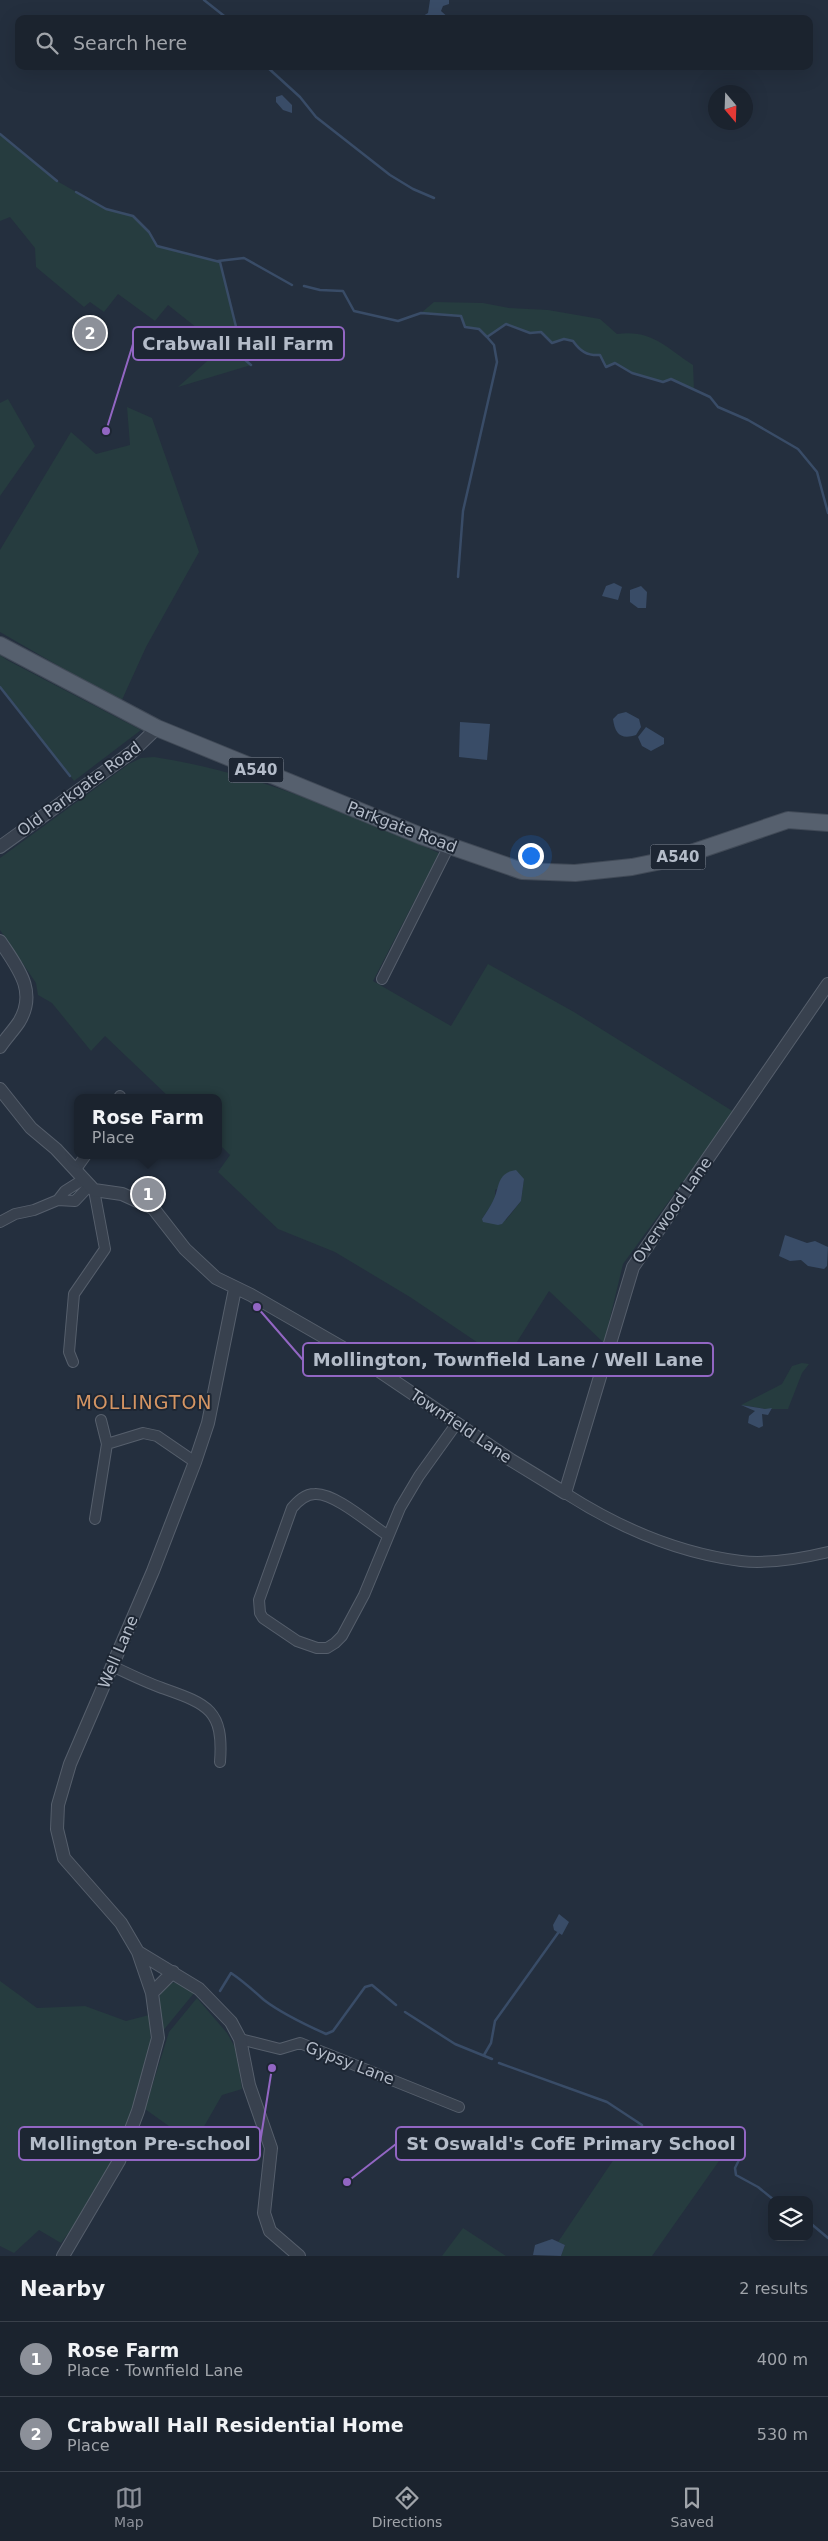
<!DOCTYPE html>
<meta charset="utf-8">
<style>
body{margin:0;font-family:"DejaVu Sans",sans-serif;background:#282f3a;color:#f1f3f6}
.controls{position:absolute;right:15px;bottom:15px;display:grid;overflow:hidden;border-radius:10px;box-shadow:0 5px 20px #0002}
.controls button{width:45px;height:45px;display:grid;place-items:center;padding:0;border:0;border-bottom:1px solid #39404a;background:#1b232e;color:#f1f3f6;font:25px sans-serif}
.compass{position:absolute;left:708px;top:85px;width:45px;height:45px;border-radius:50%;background:#1b232e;box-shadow:0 5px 20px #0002;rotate:161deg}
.you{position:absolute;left:530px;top:855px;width:18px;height:18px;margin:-12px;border:4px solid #fff;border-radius:50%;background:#1a73e8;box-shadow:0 0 0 8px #1a73e833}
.badge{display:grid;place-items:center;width:32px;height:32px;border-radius:50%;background:#8c9099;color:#fff;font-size:16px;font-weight:700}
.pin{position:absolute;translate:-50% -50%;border:2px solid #fff;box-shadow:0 1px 5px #0006}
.popup{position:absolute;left:74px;top:1094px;width:148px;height:65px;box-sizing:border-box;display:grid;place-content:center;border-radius:10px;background:#1b232e;filter:drop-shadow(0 1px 4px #0005);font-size:16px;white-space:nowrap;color:#a0a4aa}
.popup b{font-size:19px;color:#f1f3f6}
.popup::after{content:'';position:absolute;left:50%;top:100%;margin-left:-10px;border:10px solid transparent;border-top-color:#1b232e}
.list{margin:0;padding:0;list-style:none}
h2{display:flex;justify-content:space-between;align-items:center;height:65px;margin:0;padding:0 20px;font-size:21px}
h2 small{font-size:16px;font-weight:400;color:#a0a4aa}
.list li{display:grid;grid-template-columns:32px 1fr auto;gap:15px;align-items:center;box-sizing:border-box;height:75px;padding:0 20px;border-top:1px solid #39404a}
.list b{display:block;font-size:19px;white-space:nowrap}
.list p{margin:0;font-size:16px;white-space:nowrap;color:#a0a4aa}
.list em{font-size:16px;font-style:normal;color:#a0a4aa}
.icon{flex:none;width:28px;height:28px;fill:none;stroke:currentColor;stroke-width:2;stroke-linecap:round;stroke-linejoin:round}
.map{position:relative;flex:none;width:828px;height:2256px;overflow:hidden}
.search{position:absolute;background:#1b232e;box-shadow:0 5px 20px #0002;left:15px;right:15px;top:15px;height:55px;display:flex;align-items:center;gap:12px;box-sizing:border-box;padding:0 18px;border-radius:10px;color:#a0a4aa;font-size:19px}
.sheet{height:215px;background:#1b232e}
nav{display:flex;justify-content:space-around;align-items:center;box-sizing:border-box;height:70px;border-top:1px solid #39404a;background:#1b232e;font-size:14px;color:#a0a4aa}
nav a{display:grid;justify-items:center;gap:2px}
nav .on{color:#8c9099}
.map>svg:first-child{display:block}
.green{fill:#263c3f;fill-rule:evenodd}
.water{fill:#394c67}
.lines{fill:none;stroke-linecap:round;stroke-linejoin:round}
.stream{stroke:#394c67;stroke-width:2.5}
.minor-casing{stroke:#565f6c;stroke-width:12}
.tertiary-casing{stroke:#565f6c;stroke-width:14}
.primary-casing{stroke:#414a57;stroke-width:18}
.minor{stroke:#38414e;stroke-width:10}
.tertiary{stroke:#38414e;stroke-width:12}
.primary{stroke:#56606e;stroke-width:16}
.labels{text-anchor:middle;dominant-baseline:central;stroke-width:4;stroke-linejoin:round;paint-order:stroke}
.shield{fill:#1d2633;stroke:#878f9c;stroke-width:1}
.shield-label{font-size:15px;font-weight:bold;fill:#b4bcc9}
.street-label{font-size:16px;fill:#b4bcc9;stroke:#1d2633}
.quarter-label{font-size:19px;letter-spacing:1px;fill:#d59563;stroke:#1d2633}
.leader{fill:none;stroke:#9266c3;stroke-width:2}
.callout-dot{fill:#9266c3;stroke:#1d2633;stroke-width:2}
.callout{fill:#1d2633;stroke:#9266c3;stroke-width:2}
.callout-label{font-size:18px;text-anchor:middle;font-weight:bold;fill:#b4bcc9}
</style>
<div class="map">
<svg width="828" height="2256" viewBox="0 0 828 2256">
<rect width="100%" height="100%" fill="#242f3e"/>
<!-- green -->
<path class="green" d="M0,134L57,181L106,209L133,216L149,232L157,246L220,262L244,359L251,365L178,387L214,355L211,339L168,305L155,321L118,294L104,312L90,302L84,307L36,267L35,248L10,217L0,221Z
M434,302L483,303L509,308L548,310L600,319L617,334C651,329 666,347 693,365L694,390L671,379L663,382L632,373L615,363L606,367L600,355C587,356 580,351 573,341L564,339L552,343L541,332L530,333L506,324L487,337L479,329L465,327L460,316L421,313Z
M8,399L35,446L0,496V403Z
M127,407L152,418L199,552L146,647L121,702L0,632V550L71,432L96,454L130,445Z
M0,655L7,660L141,730L74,781L0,687Z
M154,757C254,772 347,813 439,853L373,981L451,1026L488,964L574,1012L734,1112L623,1264L604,1343L549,1291L505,1361L410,1297L335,1252L278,1229L218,1172L230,1155L218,1143V1098H170L105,1036L91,1051L52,1003L38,995L36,983L0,930V858L129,764L141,758ZM524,1179L521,1201L506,1220L482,1219L495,1199V1190Z
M802,1363L809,1364L802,1373L788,1409H765L741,1405L782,1384L792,1366Z
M0,1981L37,2008L85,2006L126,2021L149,2015L151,2043L128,2127L112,2162L84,2212L61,2243L39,2230L14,2253L0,2246Z
M178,1982L194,1993L162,2032C160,2014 151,1984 178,1982Z
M197,1998L227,2033L236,2049L242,2089L222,2095L194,2144L145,2109L169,2032Z
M639,2122L669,2143L719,2161L652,2256H561L565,2245L558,2242Z
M463,2228L506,2256H442Z"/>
<!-- water -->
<path class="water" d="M430,0H449V4L443,6L441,11L450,19H418L428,13Z
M282,95L292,105V113L283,110L276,102V97Z
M614,583L622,587L618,600L602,596L606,586Z
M641,586L647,592L646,608H638L630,602V590Z
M626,712L639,719L641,727L636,735C621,740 615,734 613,719L618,714Z
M460,722L490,724L487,760L459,757Z
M646,727L664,738V744L651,751L642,746L638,737Z
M516,1170L524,1179L521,1201L502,1224L498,1225L483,1222L482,1219C486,1213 490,1207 493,1201C500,1188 496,1173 516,1170Z
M785,1235L807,1243L815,1241L828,1247L827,1266L824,1269L808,1266L801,1260L790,1261L779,1256Z
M741,1405L765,1409L772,1408L768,1415L762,1414L763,1426L759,1428L748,1423L749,1416L755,1411Z
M559,1914L569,1922L562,1935L554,1930L553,1925Z
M552,2239L565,2245L561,2256L533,2255L535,2245Z"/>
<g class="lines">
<!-- stream -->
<path class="stream" d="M204,0L228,19
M266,66L300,97L316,117L390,175L413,189L434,198
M0,134L57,181
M76,192L106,209L133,216L149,232L157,246L220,262L244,359L251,365
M218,261L244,258L292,285
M304,286L320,290L343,291L354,311L398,321L421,313L461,316L465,327L479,329L487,337L506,324L530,333L541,332L552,343L564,339L573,341C580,351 587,356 600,355L606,367L615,363L632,373L663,382L671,379L710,397L718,407L748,420L798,449L817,472L828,513
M458,577L463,511L497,362L494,345L487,337
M0,687L70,776
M220,1991L231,1973C243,1981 253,1990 264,2000C281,2013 306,2025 326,2034L333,2031L365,1987L372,1985L396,2005
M405,2012L455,2044L492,2059
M484,2055L491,2043L495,2021L558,1933
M499,2063L607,2102L642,2125
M739,2160L735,2168L736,2175L758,2187L774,2200
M809,2222L828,2238"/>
<defs>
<path id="minor" d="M382,979L449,846
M119,1098L120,1096
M76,1169L86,1155
M58,1200L65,1191L84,1179
M0,1222L15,1214L34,1210L58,1200L75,1201L90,1185
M73,1362L69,1352L74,1294L105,1249L94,1190
M101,1420L107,1444L143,1433L157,1436L195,1462
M565,1493C618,1527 677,1553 741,1561C767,1564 803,1558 828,1552
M95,1519L107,1444
M387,1535C370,1524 335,1493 315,1494C305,1494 298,1501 292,1508L259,1600L260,1613L263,1618L297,1641L317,1648H327L335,1643L342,1636L364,1595L400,1508L419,1476L457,1423
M112,1666C129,1674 145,1682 162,1688C207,1704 224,1709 220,1762
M240,2039L280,2049L300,2043L459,2107"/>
<path id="tertiary" d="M0,847L132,752L157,728
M0,941C17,967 38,991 19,1022C13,1031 6,1038 0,1047
M0,1089L31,1128L56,1149L94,1190L122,1194L153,1208L185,1249L216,1278L251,1295L357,1356L511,1460L565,1493L633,1267L828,984
M138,1952L199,1989L231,2022L240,2039L249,2085L271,2148L264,2213L270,2231L299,2256
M152,1993L173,1972
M63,2256L119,2161L138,2111L158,2038L152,1993L138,1952L121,1923L64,1858L57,1829L58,1805L70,1764L153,1571L195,1462L208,1423L235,1289"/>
<path id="primary" d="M0,645L157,728L421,836L522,871L575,873L632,867L676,858L788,820L828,823"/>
</defs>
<!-- minor casing -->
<use href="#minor" class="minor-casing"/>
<!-- tertiary casing -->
<use href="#tertiary" class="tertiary-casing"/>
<!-- primary casing -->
<use href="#primary" class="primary-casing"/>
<!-- minor -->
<use href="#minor" class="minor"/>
<!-- tertiary -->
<use href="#tertiary" class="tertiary"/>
<!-- primary -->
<use href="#primary" class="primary"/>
</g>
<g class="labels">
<!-- shield labels -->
<g class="shield">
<rect x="228.5" y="757.5" width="55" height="25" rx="4"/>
<rect x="650.5" y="844.5" width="55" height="25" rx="4"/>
</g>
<g class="shield-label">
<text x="256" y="770">A540</text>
<text x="678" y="857">A540</text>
</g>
<!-- street labels -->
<g class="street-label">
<text transform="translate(79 789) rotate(-36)">Old Parkgate Road</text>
<text transform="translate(402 827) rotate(21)">Parkgate Road</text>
<text transform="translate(672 1210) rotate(-55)">Overwood Lane</text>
<text transform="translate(461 1426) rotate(34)">Townfield Lane</text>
<text transform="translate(118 1652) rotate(-67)">Well Lane</text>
<text transform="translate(350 2063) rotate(21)">Gypsy Lane</text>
</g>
<!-- quarter labels -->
<g class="quarter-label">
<text x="144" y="1402">MOLLINGTON</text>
</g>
</g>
<!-- callouts -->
<path class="leader" d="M106 431L133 344M257 1307L303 1360M272 2068L260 2143M347 2182L396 2144"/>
<g class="callout-dot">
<circle cx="106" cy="431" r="5"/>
<circle cx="257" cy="1307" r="5"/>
<circle cx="272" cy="2068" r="5"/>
<circle cx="347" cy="2182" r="5"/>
</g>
<g class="callout">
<rect x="133" y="327" width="211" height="33" rx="5"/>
<rect x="303" y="1343" width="410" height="33" rx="5"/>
<rect x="19" y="2127" width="241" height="33" rx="5"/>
<rect x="396" y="2127" width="349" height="33" rx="5"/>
</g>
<g class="callout-label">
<text x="238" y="350">Crabwall Hall Farm</text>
<text x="508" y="1366">Mollington, Townfield Lane / Well Lane</text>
<text x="140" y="2150">Mollington Pre-school</text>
<text x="571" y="2150">St Oswald's CofE Primary School</text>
</g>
</svg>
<div class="controls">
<button><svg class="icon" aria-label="layers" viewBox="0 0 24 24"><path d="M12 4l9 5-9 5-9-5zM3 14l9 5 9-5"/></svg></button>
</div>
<svg class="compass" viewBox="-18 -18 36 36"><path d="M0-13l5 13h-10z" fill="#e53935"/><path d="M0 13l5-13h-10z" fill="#a0a4aa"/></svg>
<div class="you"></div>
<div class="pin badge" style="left:148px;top:1194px">1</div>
<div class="popup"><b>Rose Farm</b>Place</div>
<div class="pin badge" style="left:90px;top:333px">2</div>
<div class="search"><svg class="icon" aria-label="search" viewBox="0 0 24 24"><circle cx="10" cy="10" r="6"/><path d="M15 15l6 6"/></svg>Search here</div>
</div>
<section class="sheet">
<h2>Nearby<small>2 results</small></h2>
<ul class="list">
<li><span class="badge">1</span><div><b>Rose Farm</b><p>Place · Townfield Lane</p></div><em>400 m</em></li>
<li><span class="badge">2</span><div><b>Crabwall Hall Residential Home</b><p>Place</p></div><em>530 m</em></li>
</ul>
</section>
<nav>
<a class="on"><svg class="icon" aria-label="map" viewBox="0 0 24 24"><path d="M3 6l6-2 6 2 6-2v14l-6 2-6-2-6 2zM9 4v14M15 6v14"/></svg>Map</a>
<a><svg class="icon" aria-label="directions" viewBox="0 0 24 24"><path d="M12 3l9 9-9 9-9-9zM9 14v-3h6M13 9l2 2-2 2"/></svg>Directions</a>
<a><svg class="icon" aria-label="saved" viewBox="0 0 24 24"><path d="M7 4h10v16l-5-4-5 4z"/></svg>Saved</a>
</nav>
